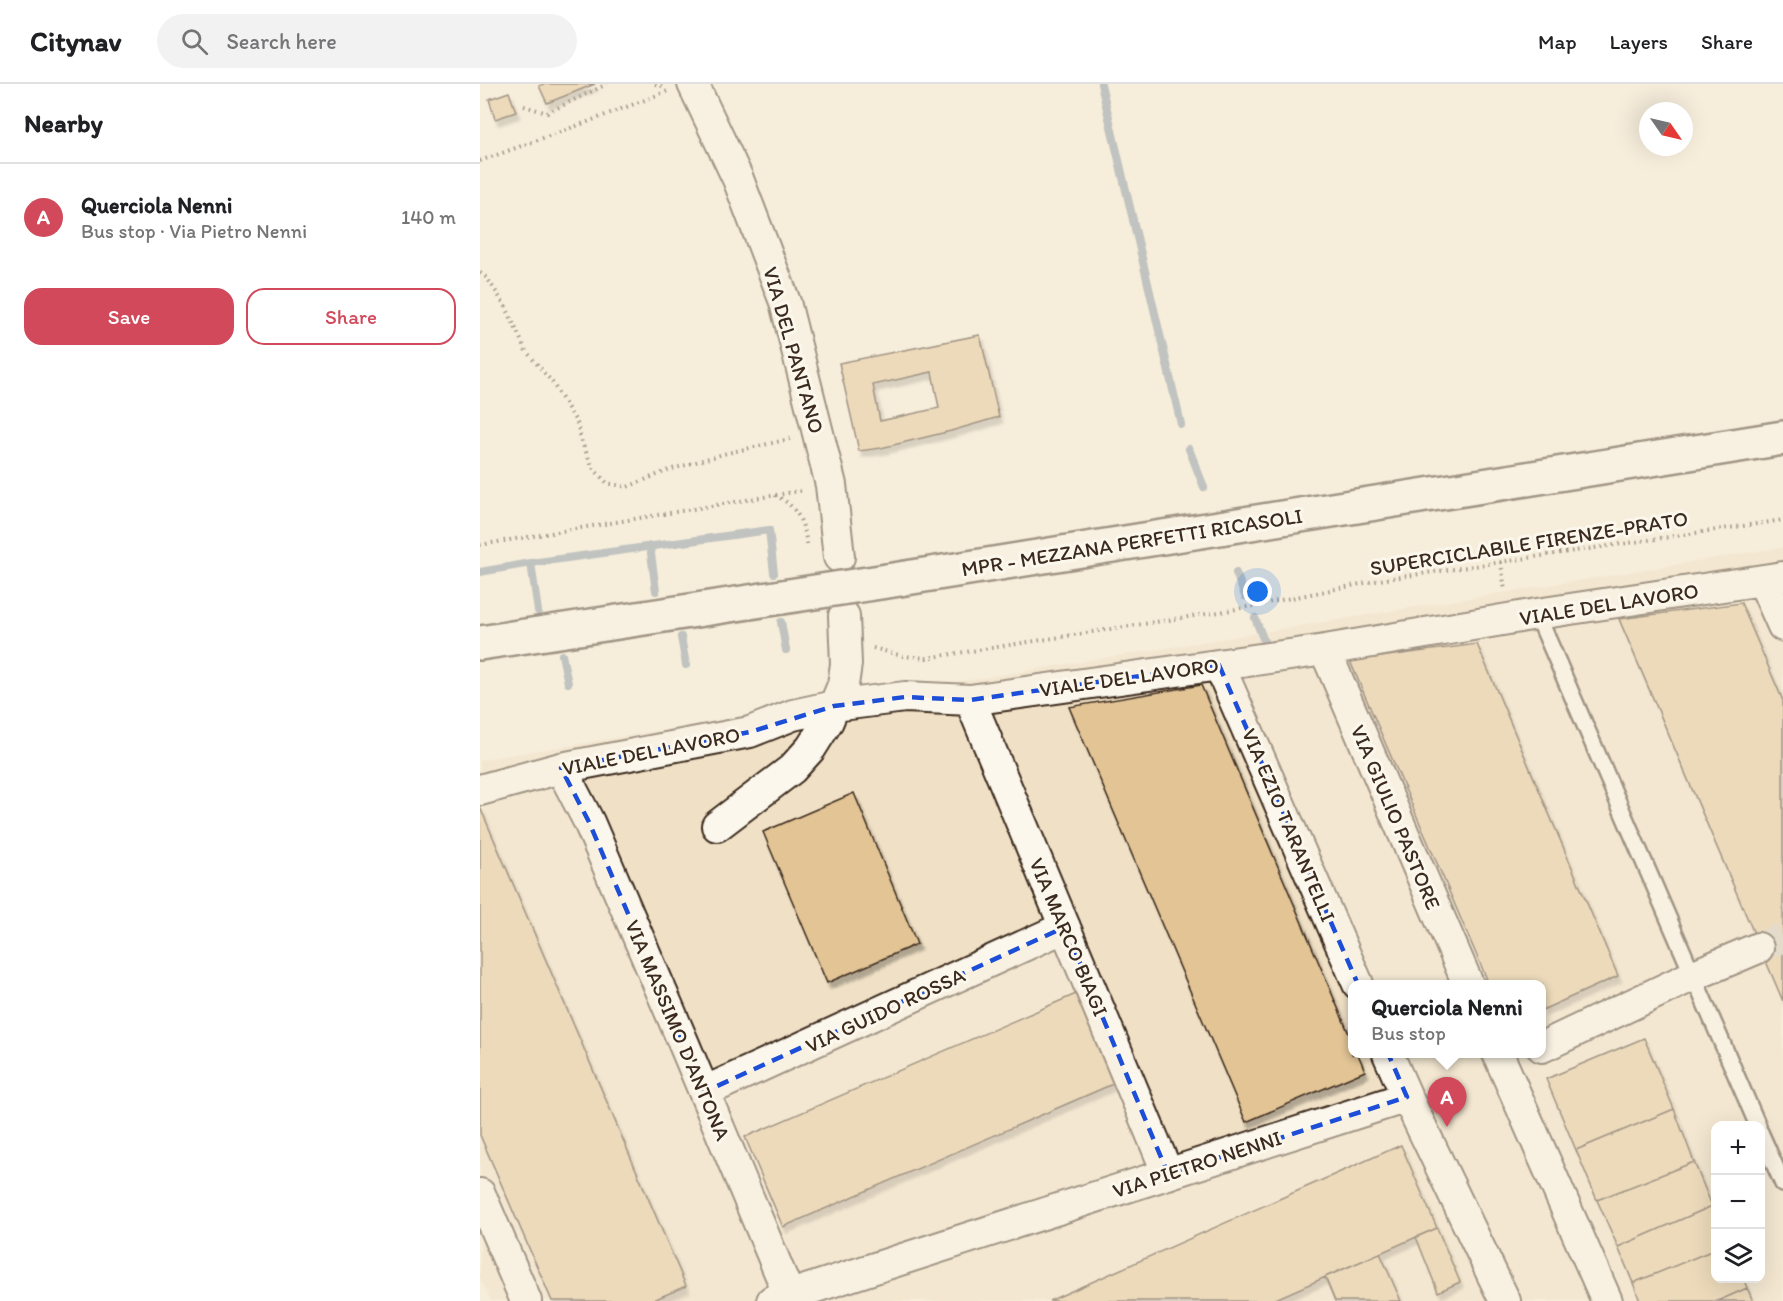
<!DOCTYPE html>
<meta charset="utf-8">
<style>
body{margin:0;font-family:Itim,sans-serif;background:#f2f2f2;color:#202124}
.controls{position:absolute;right:18px;bottom:18px;display:grid;overflow:hidden;border-radius:12px;box-shadow:0 6px 24px #0002}
.controls button{width:54px;height:54px;display:grid;place-items:center;padding:0;border:0;border-bottom:2px solid #e0e0e0;background:#fff;color:#202124;font:30px sans-serif}
.compass{position:absolute;left:1159px;top:18px;width:54px;height:54px;border-radius:50%;background:#fff;box-shadow:0 6px 24px #0002;rotate:124deg}
.you{position:absolute;left:778px;top:508px;width:21px;height:21px;margin:-15px;border:4px solid #fff;border-radius:50%;background:#1a73e8;box-shadow:0 0 0 9px #1a73e833}
.badge{display:grid;place-items:center;width:39px;height:39px;border-radius:50%;background:#d1495b;color:#fff;font-size:20px;font-weight:700}
.pin{position:absolute;translate:-50% -50px;filter:drop-shadow(0 2px 3px #0008)}
.pin::after{content:'';position:absolute;top:32px;width:21px;height:18px;background:inherit;clip-path:polygon(0 0,100% 0,50% 100%)}
.popup{position:absolute;left:868px;top:896px;width:198px;height:78px;box-sizing:border-box;display:grid;place-content:center;border-radius:12px;background:#fff;filter:drop-shadow(0 2px 4px #0005);font-size:20px;white-space:nowrap;color:#757577}
.popup b{font-size:22px;color:#202124}
.popup::after{content:'';position:absolute;left:50%;top:100%;margin-left:-12px;border:12px solid transparent;border-top-color:#fff}
.list{margin:0;padding:0;list-style:none}
h2{display:flex;justify-content:space-between;align-items:center;height:78px;margin:0;padding:0 24px;font-size:26px}
h2 small{font-size:20px;font-weight:400;color:#757577}
.list li{display:grid;grid-template-columns:39px 1fr auto;gap:18px;align-items:center;box-sizing:border-box;height:108px;padding:0 24px;border-top:2px solid #e0e0e0}
.list b{display:block;font-size:22px;white-space:nowrap}
.list p{margin:0;font-size:20px;white-space:nowrap;color:#757577}
.list em{font-size:20px;font-style:normal;color:#757577}
.actions{display:flex;gap:12px;padding:18px 24px}
.actions a{flex:1;padding:14px 0;border:2px solid #d1495b;border-radius:18px;text-align:center;font-size:21px;color:#d1495b}
.actions .main{background:#d1495b;color:#fff}
.icon{flex:none;width:33px;height:33px;fill:none;stroke:currentColor;stroke-width:2;stroke-linecap:round;stroke-linejoin:round}
.map{position:relative;flex:none;width:1303px;height:1217px;overflow:hidden}
header{display:flex;align-items:center;gap:36px;box-sizing:border-box;height:84px;padding:0 30px;background:#fff;border-bottom:2px solid #e0e0e0}
header strong{font-size:28px}
nav{display:flex;gap:33px;margin-inline-start:auto;font-size:21px}
.search{width:420px;height:54px;background:#f2f2f2;display:flex;align-items:center;gap:15px;box-sizing:border-box;padding:0 21px;border-radius:33px;color:#757577;font-size:22px}
main{display:flex}
aside{flex:1;background:#fff}
.map>svg:first-child{display:block}
.built{fill:#f0e1c6;fill-rule:evenodd}
.lines{fill:none;stroke-linecap:round;stroke-linejoin:round}
.stream{stroke:#7e91a0;stroke-width:8}
.building{fill:#e2c495;stroke:#3b2a1e;stroke-width:1.5;fill-rule:evenodd;filter:url(#shadow)}
.street-tunnel{stroke:#d1c6b5;stroke-width:30;stroke-dasharray:30 15;stroke-linecap:butt}
.lane-casing{stroke:#3b2a1e;stroke-width:20}
.street-casing{stroke:#3b2a1e;stroke-width:34}
.primary-casing{stroke:#3b2a1e;stroke-width:38}
.path{stroke:#3b2a1e;stroke-width:4;stroke-dasharray:1.5 4.5;stroke-linecap:butt}
.lane{stroke:#fbf7ec;stroke-width:15}
.street{stroke:#fbf7ec;stroke-width:30}
.primary{stroke:#fbf7ec;stroke-width:33}
.primary-bridge-casing{stroke:#3b2a1e;stroke-width:38;stroke-linecap:butt}
.primary-bridge{stroke:#fbf7ec;stroke-width:33}
.marked{fill:none;stroke:#1d4ed8;stroke-width:4.5;stroke-dasharray:12 8;stroke-linejoin:round}
.labels{text-anchor:middle;dominant-baseline:central;stroke-width:6;stroke-linejoin:round;paint-order:stroke}
.street-label{font-size:21px;fill:#3b2a1e;stroke:#fbf7ec}
</style>
<header>
<strong>Citynav</strong>
<div class="search"><svg class="icon" aria-label="search" viewBox="0 0 24 24"><circle cx="10" cy="10" r="6"/><path d="M15 15l6 6"/></svg>Search here</div>
<nav><a>Map</a><a>Layers</a><a>Share</a></nav>
</header>
<main>
<aside>
<h2>Nearby<small></small></h2>
<ul class="list">
<li><span class="badge">A</span><div><b>Querciola Nenni</b><p>Bus stop · Via Pietro Nenni</p></div><em>140 m</em></li>
</ul>
<div class="actions"><a class="main">Save</a><a>Share</a></div>
</aside>
<div class="map">
<svg width="1303" height="1217" viewBox="0 0 1303 1217">
<defs>
<filter id="shadow"><feDropShadow dx="3.5" dy="6" stdDeviation="1.5" flood-color="#0004"/></filter>
</defs>
<rect width="100%" height="100%" fill="#f6eddb"/>
<filter id="ink" filterUnits="userSpaceOnUse"><feTurbulence type="fractalNoise" baseFrequency=".0167" numOctaves="2"/><feDisplacementMap in="SourceGraphic" scale="12" xChannelSelector="R" yChannelSelector="G"/><feConvolveMatrix kernelMatrix="1 2 1 2 8 2 1 2 1" color-interpolation-filters="sRGB"/></filter>
<g filter="url(#ink)">
<!-- built -->
<path class="built" d="M1303,463V1217H11L0,1194V676ZM872,900H1062V970H872ZM1236,1042H1280V1194H1236Z"/>
<g class="lines">
<!-- stream -->
<path class="stream" d="M621,0L701,340
M709,365L724,403
M170,462L176,507
M51,479L58,527
M0,488L51,479L289,446L294,489
M756,489L765,512
M775,534L784,557
M301,538L306,566
M201,553L206,581
M82,571L88,599"/>
</g>
<!-- building -->
<path class="building" d="M64,0H115L67,19L59,2Z
M29,8L36,28L15,35L9,15Z
M500,251L519,333L471,347L401,364L379,367L359,279ZM452,288L459,324L400,337L393,301Z
M1261,519L1303,617V917L1139,535Z
M997,560L1138,892L1062,926V900H1009L870,577Z
M721,601L872,957V970H878L885,987L766,1038L589,623Z
M374,709L437,860L347,899L283,748Z
M0,723L206,1202L171,1217H72L0,1051Z
M596,910L635,999L303,1143L265,1053Z
M1164,954L1194,1025L1096,1066L1066,995Z
M1194,1025L1214,1078L1117,1116L1096,1066Z
M921,1061L957,1144L791,1217H569Z
M1214,1078L1232,1122L1138,1163L1117,1116Z
M1232,1122L1236,1131V1165L1153,1199L1138,1163Z
M957,1144L980,1198L958,1208L936,1153Z
M1236,1165V1194H1263L1267,1204L1238,1217H1160L1153,1199Z
M900,1169L921,1217H855L845,1193Z
M1267,1204L1273,1217H1238Z"/>
<g class="lines">
<!-- street-tunnel -->
<path class="street-tunnel" d="M1278,864L1303,853"/>
<defs>
<path id="lane" d="M1057,530L1278,1042
M1280,1048L1303,1100"/>
<path id="street" d="M213,0L258,95L305,218L351,401L359,473
M1283,497L1303,542
M845,566L988,900
M739,581L878,900
M490,616L688,1090
M81,684L109,738L204,960L309,1211
M0,706L81,684L270,648L313,631L354,622L425,613L490,616L845,566L1057,530L1303,493
M237,742L312,685L331,664L348,637L363,601L366,580L364,532
M1062,963L1212,892L1278,864
M908,970L927,1013L1025,1217
M1018,970L1127,1217
M224,1008L585,843
M0,1110L46,1217
M292,1217L927,1013"/>
<path id="primary" d="M407,497L1303,354
M0,559L302,513"/>
</defs>
<!-- lane casing -->
<use href="#lane" class="lane-casing"/>
<!-- street casing -->
<use href="#street" class="street-casing"/>
<!-- primary casing -->
<use href="#primary" class="primary-casing"/>
<!-- path -->
<path class="path" d="M175,0L186,3
M44,22L67,29L127,0
M0,77L110,37L188,7
M0,189L7,194L26,223L46,267L72,298L97,339L102,359L113,384L127,399L147,403L189,386L243,370L310,355
M295,411C317,422 323,437 327,460
M0,461L325,406
M1021,478L1025,507
M393,564L423,572L447,574L752,526L900,496L1303,436"/>
<!-- lane -->
<use href="#lane" class="lane"/>
<!-- street -->
<use href="#street" class="street"/>
<!-- primary -->
<use href="#primary" class="primary"/>
<defs>
<path id="primary-bridge" d="M302,513L407,497"/>
</defs>
<!-- primary-bridge casing -->
<use href="#primary-bridge" class="primary-bridge-casing"/>
<!-- primary-bridge -->
<use href="#primary-bridge" class="primary-bridge"/>
</g>
</g>
<!-- marked area -->
<path d="M0 0H1303V1217H0ZM739,581L927,1013L688,1090L585,843L224,1008L109,738L81,684L270,648L354,622L425,613L490,616Z" fill="#f6eddb" fill-opacity=".55" fill-rule="evenodd"/>
<path class="marked" d="M739,581L927,1013L688,1090L585,843L224,1008L109,738L81,684L270,648L354,622L425,613L490,616Z"/>
<g class="labels">
<!-- street labels -->
<g class="street-label">
<text transform="translate(314 266) rotate(74)">VIA DEL PANTANO</text>
<text transform="translate(652 458) rotate(-9)">MPR - MEZZANA PERFETTI RICASOLI</text>
<text transform="translate(1049 459) rotate(-9)">SUPERCICLABILE FIRENZE-PRATO</text>
<text transform="translate(1129 520) rotate(-9)">VIALE DEL LAVORO</text>
<text transform="translate(649 593) rotate(-8)">VIALE DEL LAVORO</text>
<text transform="translate(171 667) rotate(-11)">VIALE DEL LAVORO</text>
<text transform="translate(916 733) rotate(67)">VIA GIULIO PASTORE</text>
<text transform="translate(809 741) rotate(67)">VIA EZIO TARANTELLI</text>
<text transform="translate(589 853) rotate(67)">VIA MARCO BIAGI</text>
<text transform="translate(405 926) rotate(-25)">VIA GUIDO ROSSA</text>
<text transform="translate(198 946) rotate(67)">VIA MASSIMO D'ANTONA</text>
<text transform="translate(717 1080) rotate(-18)">VIA PIETRO NENNI</text>
</g>
</g>
</svg>
<div class="controls">
<button>+</button>
<button>−</button>
<button><svg class="icon" aria-label="layers" viewBox="0 0 24 24"><path d="M12 4l9 5-9 5-9-5zM3 14l9 5 9-5"/></svg></button>
</div>
<svg class="compass" viewBox="-18 -18 36 36"><path d="M0-13l5 13h-10z" fill="#e53935"/><path d="M0 13l5-13h-10z" fill="#757577"/></svg>
<div class="you"></div>
<div class="pin badge" style="left:967px;top:1043px">A</div>
<div class="popup"><b>Querciola Nenni</b>Bus stop</div>
</div>
</main>
